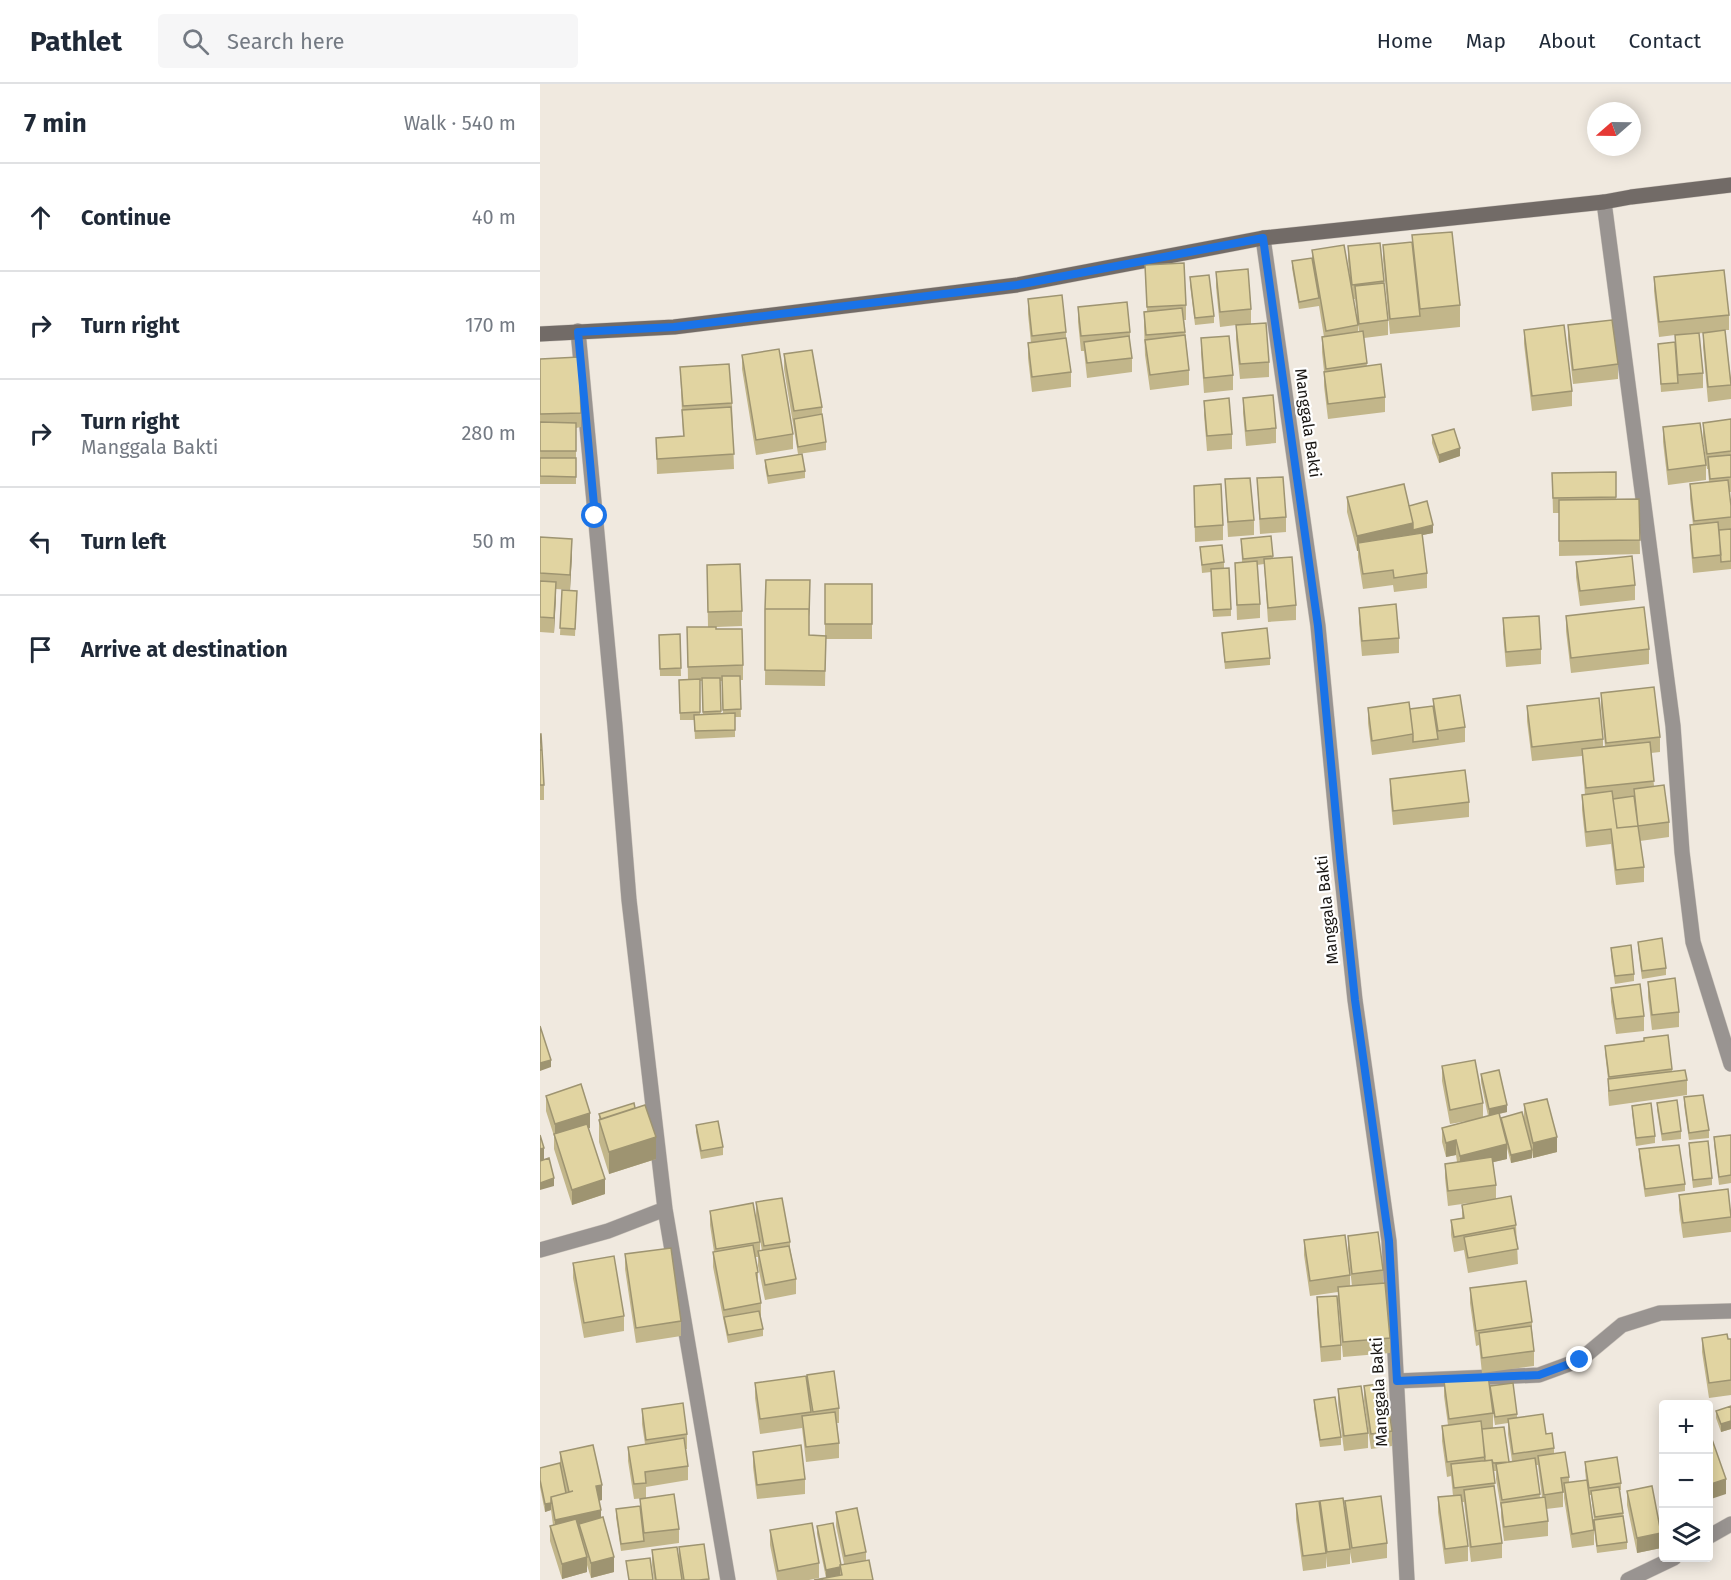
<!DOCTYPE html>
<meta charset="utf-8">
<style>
body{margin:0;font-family:"Fira Sans",sans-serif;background:#f6f6f7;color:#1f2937}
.controls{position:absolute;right:18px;bottom:18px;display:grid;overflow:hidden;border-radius:6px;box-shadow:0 3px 15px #0003}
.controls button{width:54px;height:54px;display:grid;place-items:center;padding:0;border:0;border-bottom:2px solid #e0e1e3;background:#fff;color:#1f2937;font:30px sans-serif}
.compass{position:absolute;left:1047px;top:18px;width:54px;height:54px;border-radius:50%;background:#fff;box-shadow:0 3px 15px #0003;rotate:250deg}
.stop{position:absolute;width:18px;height:18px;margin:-14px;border:4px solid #1a73e8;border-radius:50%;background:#fff}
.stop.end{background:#1a73e8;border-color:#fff;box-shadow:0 2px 6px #0008}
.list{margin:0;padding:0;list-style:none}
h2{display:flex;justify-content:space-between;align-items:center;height:78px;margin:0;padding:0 24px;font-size:26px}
h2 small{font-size:20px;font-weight:400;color:#747a83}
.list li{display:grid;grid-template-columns:39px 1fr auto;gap:18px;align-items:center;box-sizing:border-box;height:108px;padding:0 24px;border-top:2px solid #e0e1e3}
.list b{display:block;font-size:22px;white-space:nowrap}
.list p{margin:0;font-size:20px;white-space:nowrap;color:#747a83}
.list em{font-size:20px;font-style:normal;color:#747a83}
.icon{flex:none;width:33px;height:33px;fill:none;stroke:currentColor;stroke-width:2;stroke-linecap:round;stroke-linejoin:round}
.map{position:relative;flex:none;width:1191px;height:1496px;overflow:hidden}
header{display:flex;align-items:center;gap:36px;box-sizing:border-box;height:84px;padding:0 30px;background:#fff;border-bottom:2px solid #e0e1e3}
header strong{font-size:28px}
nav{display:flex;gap:33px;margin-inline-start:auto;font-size:21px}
.search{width:420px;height:54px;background:#f6f6f7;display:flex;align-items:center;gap:15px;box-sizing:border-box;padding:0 21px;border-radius:6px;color:#747a83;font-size:22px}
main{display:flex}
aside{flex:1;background:#fff}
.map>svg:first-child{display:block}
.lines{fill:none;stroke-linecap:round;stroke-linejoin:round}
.street-casing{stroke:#cec7be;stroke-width:16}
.secondary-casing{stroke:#cec7be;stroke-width:16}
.street{stroke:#999491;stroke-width:15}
.secondary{stroke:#726b67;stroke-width:15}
.wall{fill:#c2b68a;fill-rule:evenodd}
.shaded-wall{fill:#9e9471}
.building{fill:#e1d4a1;stroke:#9e9471;stroke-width:1.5}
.route{stroke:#1a73e8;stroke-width:8}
.labels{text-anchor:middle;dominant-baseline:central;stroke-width:4.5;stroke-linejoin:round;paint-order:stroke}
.street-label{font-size:16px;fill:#191613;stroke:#fff}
</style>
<header>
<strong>Pathlet</strong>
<div class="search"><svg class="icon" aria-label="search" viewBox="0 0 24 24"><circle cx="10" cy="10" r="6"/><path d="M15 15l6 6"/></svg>Search here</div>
<nav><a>Home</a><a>Map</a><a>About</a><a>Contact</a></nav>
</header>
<main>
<aside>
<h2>7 min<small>Walk · 540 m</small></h2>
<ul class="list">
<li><svg class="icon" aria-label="ahead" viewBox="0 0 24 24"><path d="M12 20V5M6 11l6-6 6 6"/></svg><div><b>Continue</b></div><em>40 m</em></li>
<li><svg class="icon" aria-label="right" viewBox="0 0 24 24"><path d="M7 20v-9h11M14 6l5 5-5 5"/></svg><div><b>Turn right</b></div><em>170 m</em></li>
<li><svg class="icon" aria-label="right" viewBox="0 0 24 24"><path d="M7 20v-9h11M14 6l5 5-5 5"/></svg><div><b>Turn right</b><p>Manggala Bakti</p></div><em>280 m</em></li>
<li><svg class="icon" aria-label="left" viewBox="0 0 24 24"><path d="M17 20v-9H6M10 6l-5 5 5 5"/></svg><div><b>Turn left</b></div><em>50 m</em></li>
<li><svg class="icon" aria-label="arrive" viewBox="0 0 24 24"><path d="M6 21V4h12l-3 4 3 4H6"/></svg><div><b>Arrive at destination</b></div></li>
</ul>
</aside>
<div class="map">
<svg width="1191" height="1496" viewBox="0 0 1191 1496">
<rect width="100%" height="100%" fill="#f0e9df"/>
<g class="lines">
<defs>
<path id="street" d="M1064,118L1133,642L1142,768L1153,858L1191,980
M723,154L778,542L800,774L815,916L849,1157L867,1496
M38,247L75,642L89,816L125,1125L188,1496
M0,1166L68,1147L125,1125
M857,1297L999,1291L1040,1276L1082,1241L1120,1229L1191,1227
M1168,1453L1191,1440
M1088,1496L1134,1474"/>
<path id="secondary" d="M0,250L134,243L477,201L723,154L1064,118L1091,113L1191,101"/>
</defs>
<!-- street casing -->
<use href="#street" class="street-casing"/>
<!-- secondary casing -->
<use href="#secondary" class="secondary-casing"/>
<!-- street -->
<use href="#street" class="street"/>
<!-- secondary -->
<use href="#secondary" class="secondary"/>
</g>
<!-- wall -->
<path class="wall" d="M872,151L920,221V243L850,250L843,176V161L872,159Z
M808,162L844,197L848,236V251L824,254L827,282L845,313V328L788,335L784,302V287L782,268V253H784L779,222L759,225L752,184V177L772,174V166L811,203L808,177ZM813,215H815L819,248H818V241Z
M605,181L646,221V236H644L649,286V301L610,306L605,271L604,242V228L607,227Z
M676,188L711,225V240L729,278V293L700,295L696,256V241L680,243L676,203Z
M650,193L674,232V239L655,241L650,201Z
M1114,193L1189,231V246H1185L1191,298V315L1168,318L1163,263V249L1153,250L1163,289V304L1121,308L1118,260L1135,258V251L1119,253L1114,207Z
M488,215L526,248V257L531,288V303L492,308L488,274V259H491L488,230Z
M538,223L590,248V258L592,274V288L547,294L544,267H541L538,238Z
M1028,241L1078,280V295L1033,300L1028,256Z
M984,246L1032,307V322L992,327L984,260Z
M661,254L693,291V306L664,309L661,269Z
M244,270L282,323V330L286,358V366L258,370L244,285Z
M202,271L253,350V365L216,371L202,285Z
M0,275L41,329V343L36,344V400H0Z
M140,283L192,319L194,385L117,390L116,354L143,352Z
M703,314L736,344V359L706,362L703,329Z
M664,317L692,350V365L667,367L664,331Z
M1191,335V408H1189L1191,422V485L1153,489L1150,456V441H1153L1150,415V400L1169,398L1168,385H1167L1163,353V339Z
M1123,343L1166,381V396L1128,401L1123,358Z
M892,351L920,372L899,379L892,359Z
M225,376L265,387V394L228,400L225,383Z
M1076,388V415H1099L1100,470L1019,472V429H1013L1012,389Z
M717,394L746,433V448L720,450Z
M685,395L714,436V451L688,453Z
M654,402L683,441V456L655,458Z
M807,413L869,422L893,449L882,451L887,489V504L854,508L853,501L823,505L818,473V467H817L807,428Z
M731,452L733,474L756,521V536L728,538L724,480L717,481L720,520V534L697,536L695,479L702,478L701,455Z
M0,453L32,470L30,506L16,505L14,549L0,548Z
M660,463L684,478V484L691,525V532L673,533L671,488L662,489Z
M1036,478L1095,501V516L1040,522L1036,493Z
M167,481L202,527V542L176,543V545L203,581V596H200L201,633H195V653L155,655L154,636H140L139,596H148L147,543H168ZM160,597H162L163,631H160ZM180,597H182L183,630H181Z
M226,496L269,551L285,552V500H332V555H286L285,602L225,601Z
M22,506L37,507L35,552L20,551Z
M819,524L859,554V569L822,572L819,539Z
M1026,532L1109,565V580L1031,589L1026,547Z
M963,534L1001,565V580L966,583L963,549Z
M682,549L730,574V581L685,585Z
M140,550L141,592H120L119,551Z
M1061,609L1120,653V668L1111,669L1114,702L1129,738V753L1100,757L1104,783V798L1076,801L1071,760L1046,763L1042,726V711H1045L1042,672L992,677L987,637V622L1063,655V663L1065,662L1061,624Z
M893,615L925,643V658L832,671L828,639V624L870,625L893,622Z
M0,650L4,701V716H0Z
M850,695L929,718V733L853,741L850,710Z
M1098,858L1126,884V891L1102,895L1098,865Z
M1071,864L1094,890V897L1075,900L1071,872Z
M1108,898L1139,928V943L1112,946L1108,913Z
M1071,904L1104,932V947L1076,950L1071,918Z
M1065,962L1132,985V987L1147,996V1011L1069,1022L1068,1010V995L1065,969Z
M902,982L943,1019V1033L948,1032L941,998V990L967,1028L959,1030L961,1037L984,1035V1020L1017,1068L993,1074L992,1068V1074L971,1079L967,1064V1075L953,1078L956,1101V1115L976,1141L978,1180L928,1189L924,1166L914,1168L911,1151V1136L922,1134V1121L929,1119L908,1122L905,1094V1080L917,1078L916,1071L906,1073L902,1058V1044L927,1037L910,1040L902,997Z
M6,1012L50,1044H48L65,1110L32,1121L14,1065V1052L6,1027Z
M1144,1013L1169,1046V1054L1149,1056L1144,1021Z
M1117,1019L1141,1047V1055L1122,1057L1117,1026Z
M1092,1022L1115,1052V1059L1096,1062L1092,1029Z
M95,1024L116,1075L69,1090L59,1058V1030Z
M156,1041L183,1063V1071L161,1075L156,1048Z
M1191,1051V1099L1179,1101L1174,1061V1053Z
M1149,1059L1172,1094V1101L1153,1104L1149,1067Z
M1099,1065L1145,1100V1107L1105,1113L1099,1073Z
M1139,1111L1191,1129V1148L1143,1154L1139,1126Z
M216,1118L250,1158V1164L256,1195V1210L225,1216L218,1182V1173H215L218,1188V1203L221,1219V1234H220L223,1245V1252L188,1259L173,1183V1168H174L170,1141V1127L220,1158V1167H222L216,1133Z
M808,1152L843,1186V1199L850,1254V1269L803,1273L798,1218V1208L770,1212L764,1171V1156L810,1191V1202H812L808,1167Z
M85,1170L141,1237V1252L96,1259L85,1185Z
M33,1179L84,1232V1247L44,1254L33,1194Z
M930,1204L992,1238V1247L994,1267V1282L942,1289L939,1261L936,1262L930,1219Z
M777,1213L801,1261V1276L781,1278L777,1228Z
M1162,1254L1191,1255V1311L1169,1314L1162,1268Z
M267,1291L299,1324V1339H297L299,1359V1374L266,1378L262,1344L220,1350L215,1314V1299L267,1304Z
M904,1297L953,1329V1344L969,1378L972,1377L968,1350V1339L955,1341L950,1309V1302L977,1330V1334L1006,1350L1014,1364V1370L1029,1393V1399L1046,1396L1045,1386V1378L1081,1399V1406H1080L1087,1458V1465L1057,1469L1054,1444V1436L1051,1411H1049L1054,1446V1461L1032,1464L1024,1414V1408L1023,1409V1423L1006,1425L1008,1437V1452L964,1457L961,1433V1425L956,1395V1387H954L955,1409L962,1459V1474L931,1478L924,1418H922L928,1462V1477L905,1480L898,1428V1413L913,1412L911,1392L907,1393L902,1357V1342L908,1341L904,1312ZM996,1381H998L1002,1413H1000Z
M824,1302L852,1347V1362L831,1365L824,1317Z
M798,1305L828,1349V1364L804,1367L798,1320Z
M774,1316L801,1353V1361L780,1363L774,1324Z
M1191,1322V1345L1181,1348L1176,1334V1327Z
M102,1325L147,1350V1365H145L148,1382V1396L106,1403V1414L94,1415L88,1377V1363L105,1360L102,1340Z
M20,1368L62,1416L59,1417L61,1434L74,1488L51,1494L47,1481V1488L22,1495L10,1457V1442L13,1441L11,1426L5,1428L0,1403V1384L20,1383Z
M213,1368L265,1395V1410L217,1415L213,1383Z
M1087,1407L1121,1464L1097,1469L1087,1421Z
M100,1415L139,1445V1459L81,1467L76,1433V1425L100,1422Z
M780,1417L805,1428V1417L847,1459V1474L812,1479L810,1468V1480L787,1483L786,1472V1484L763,1487L756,1435V1420L780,1428Z
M296,1428L326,1468V1476L333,1496L300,1491L286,1494L277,1450V1442L301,1481L304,1480L296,1442Z
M230,1446L279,1479V1494L269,1496H237L230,1461Z
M164,1460L169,1496H114L112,1481V1466L139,1475V1463Z"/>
<!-- shaded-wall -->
<path class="shaded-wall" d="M920,364V372L899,379V371Z
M873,439V453L818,459V467H817V452Z
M893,441V449L873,453V446Z
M32,455V470L30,506V491Z
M16,498V513L14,549V534Z
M11,976V983L0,987V979Z
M967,1021V1028L949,1032V1025Z
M50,1029V1044L15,1055V1040Z
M116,1053V1075L69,1090V1068Z
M1017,1053V1068L993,1074V1059Z
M916,1056V1071L906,1073V1059Z
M967,1060V1075L920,1086V1072Z
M4,1064V1079L0,1080V1065Z
M992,1066V1074L971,1079V1071Z
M14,1094V1102L0,1106V1099Z
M65,1095V1110L32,1121V1106Z
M1191,1337V1345L1181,1348V1340Z
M1186,1395V1410L1168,1416V1401Z
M62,1401V1416L56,1417V1402Z
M11,1419V1426L5,1428V1420Z
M61,1426V1441L39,1440V1445L15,1450V1436Z
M1121,1449V1464L1097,1469V1454Z
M47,1473V1488L22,1495V1480Z
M74,1473V1488L51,1494V1479Z
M300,1483V1491L286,1494V1486Z"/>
<!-- building -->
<path class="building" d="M912,148L920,221L880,225L872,151Z
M872,158L880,232L850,235L843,161Z
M840,159L844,197L812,201L808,162Z
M804,161L818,241L786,247L772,166Z
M772,174L779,214L759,218L752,177Z
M644,179L646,221L607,223L605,181Z
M708,185L711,225L680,228L676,188Z
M1184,186L1189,231L1119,238L1114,193Z
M669,191L674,232L655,234L650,193Z
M844,199L848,236L819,240L815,202Z
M522,211L526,248L492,252L488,215Z
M587,218L590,248L541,252L538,223Z
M642,224L645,248L606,251L604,228Z
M1072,236L1078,280L1033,286L1028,241Z
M726,239L729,278L700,280L696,241Z
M1024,241L1032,307L992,312L984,246Z
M1185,246L1191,301L1168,303L1163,249Z
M823,247L827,279L786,285L782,253Z
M1159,249L1163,289L1138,291L1135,251Z
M645,251L649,286L610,291L605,256Z
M589,252L592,274L547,279L544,258Z
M689,252L693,291L664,294L661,254Z
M526,254L531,288L492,293L488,259Z
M1135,258L1138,299L1121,300L1118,260Z
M239,265L253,350L216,356L202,271Z
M272,266L282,323L254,327L244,270Z
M39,273L41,329L0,330V275Z
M189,280L192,319L143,322L140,283Z
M841,280L845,313L788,320L784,288Z
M733,311L736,344L706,347L703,314Z
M689,314L692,350L667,352L664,317Z
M191,323L194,370L117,375L116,354L144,352L142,326Z
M282,330L286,358L258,363L254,335Z
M1191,335V367L1167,370L1163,339Z
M0,338L36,339V367H0Z
M1160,339L1166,381L1128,386L1123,343Z
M914,345L920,364L899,371L892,351Z
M262,370L265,387L228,392L225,376Z
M1191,371V393L1170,395L1168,373Z
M0,374H36V393L0,392Z
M1076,388V413L1013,414L1012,389Z
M743,393L746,433L720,435L717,394Z
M710,394L714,436L688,438L685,395Z
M1188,396L1191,422V433L1154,437L1150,400Z
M681,400L683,441L655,443L654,402Z
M864,400L873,439L817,452L807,413Z
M1099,415L1100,456L1019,457V416Z
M887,417L893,441L873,446V439L869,422Z
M1178,438L1181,471L1153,474L1150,441Z
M1191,445V477L1181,478L1179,446Z
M882,449L887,489L854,494L853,486L823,490L818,459Z
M731,452L733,472L703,475L701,455Z
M0,453L32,455L30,491L0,489Z
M682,461L684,478L662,481L660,463Z
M1092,472L1095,501L1040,507L1036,478Z
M752,473L756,521L728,524L724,475Z
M717,477L720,520L697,521L695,479Z
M200,480L202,527L168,528L167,481Z
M689,484L691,525L673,526L671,485Z
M226,496H270L269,533V525H225Z
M0,497L16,498L14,534L0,533Z
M285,500H332V540H285Z
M22,506L37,507L35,545L20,544Z
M856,520L859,554L822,557L819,524Z
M1104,523L1109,565L1031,574L1026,532Z
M225,525H269V551L286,552L285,587L225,586Z
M999,532L1001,565L966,568L963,534Z
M147,543H176V545H202L203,581L148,583Z
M727,544L730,574L685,578L682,549Z
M140,550L141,584L120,585L119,551Z
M182,592H200L201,625L183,626Z
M162,594H180L181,627L163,628Z
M160,595V628L140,629L139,596Z
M1114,603L1120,653L1066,659L1061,609Z
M920,611L925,643L898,647L893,615Z
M1059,614L1063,655L992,663L987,622Z
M869,618L873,650L832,657L828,624Z
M893,622L898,655L873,658V650L870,625Z
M195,629V646L155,647L154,631Z
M0,650H1L2,666H0Z
M1110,658L1114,697L1046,704L1042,665Z
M0,666H2L4,701H0Z
M925,686L929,718L853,727L850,695Z
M1124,701L1129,738L1098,742L1094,705Z
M1072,707L1077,744L1098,742L1104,783L1076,786L1071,745L1046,748L1042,711Z
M1094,712L1098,742L1077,744L1073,715Z
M1122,854L1126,884L1102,887L1098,858Z
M1091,861L1094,890L1075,892L1071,864Z
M1135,894L1139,928L1112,931L1108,898Z
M1100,900L1104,932L1076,935L1071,904Z
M0,942L11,976L0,979Z
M1128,951L1132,985L1069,993L1065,962L1104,957V954Z
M935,976L943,1019L910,1026L902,982Z
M959,986L967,1021L949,1025L941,990Z
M1145,986L1147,996L1069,1007L1068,995Z
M41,1000L50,1029L15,1040L6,1012Z
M1163,1011L1169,1046L1149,1049L1144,1013Z
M1007,1015L1017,1053L993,1059L984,1020Z
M1137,1016L1141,1047L1122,1050L1117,1019Z
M94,1019L95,1024L61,1035L59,1030Z
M1111,1019L1115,1052L1096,1054L1092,1022Z
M105,1021L116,1053L69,1068L59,1036Z
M982,1028L992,1066L971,1071L961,1034Z
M959,1029L967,1060L920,1072L916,1056L906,1059L902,1044Z
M178,1037L183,1063L161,1067L156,1041Z
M47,1040L65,1095L32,1106L14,1050Z
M0,1051L4,1064L0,1065Z
M1191,1051V1091L1179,1093L1174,1053Z
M1168,1057L1172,1094L1153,1096L1149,1059Z
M1139,1061L1145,1100L1105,1105L1099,1065Z
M952,1073L956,1101L908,1107L905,1080Z
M9,1074L14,1094L0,1099V1077Z
M1188,1105L1191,1133L1143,1139L1139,1111Z
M971,1112L976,1141L914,1153L911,1136L924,1134L922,1121Z
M242,1114L250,1158L224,1162L216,1118Z
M213,1119L220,1158L176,1165L170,1127Z
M974,1144L978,1165L928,1174L924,1153Z
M838,1148L843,1186L812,1190L808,1152Z
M805,1151L810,1191L770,1197L764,1156Z
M213,1161L218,1188L216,1189L221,1219L184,1226L173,1168Z
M249,1162L256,1195L225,1201L218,1167Z
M131,1164L141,1237L96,1244L85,1170Z
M74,1172L84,1232L44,1239L33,1179Z
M986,1197L992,1238L936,1247L930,1204Z
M845,1199L850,1254L803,1258L798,1203Z
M797,1212L801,1261L781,1263L777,1213Z
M219,1227L223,1245L188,1251L184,1233Z
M991,1242L994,1267L942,1274L939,1249Z
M1187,1250L1188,1255H1191V1296L1169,1299L1162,1254Z
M294,1287L299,1324L273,1328L267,1291Z
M948,1291L953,1329L909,1335L904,1297Z
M266,1292L271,1328L220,1335L215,1299Z
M845,1299L852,1347L831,1350L824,1302Z
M973,1299L977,1330L955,1333L950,1302Z
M821,1302L828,1349L804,1352L798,1305Z
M795,1313L801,1353L780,1356L774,1316Z
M143,1319L147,1350L106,1356L102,1325Z
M1191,1322V1337L1181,1340L1176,1327Z
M295,1328L299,1359L266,1363L262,1332Z
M1003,1330L1006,1350L1012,1349L1014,1364L973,1370L968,1335Z
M941,1337L945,1373L907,1378L902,1342Z
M964,1343L969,1378L953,1379L952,1376L945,1377L942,1345Z
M1168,1344L1186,1395L1168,1401Z
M144,1354L148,1382L105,1388L106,1399L94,1400L88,1363Z
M53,1361L62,1401L56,1402L61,1426L15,1436L11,1413L33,1407L29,1408L20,1368Z
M261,1361L265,1395L217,1401L213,1368Z
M1025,1368L1029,1393L1021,1394L1023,1408L1004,1411L998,1372Z
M1077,1373L1081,1399L1049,1404L1045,1378Z
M995,1374L1000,1410L962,1416L956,1380Z
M952,1376L955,1399L914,1404L911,1380Z
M20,1379L26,1409L11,1413V1419L5,1420L0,1396V1384Z
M1047,1396L1054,1446L1032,1450L1024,1399Z
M954,1402L962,1459L931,1463L924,1406Z
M1112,1402L1121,1449L1097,1454L1087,1407Z
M1079,1403L1083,1429L1055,1433L1051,1407Z
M134,1410L139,1445L104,1449L100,1415Z
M921,1411L928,1462L905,1465L898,1413Z
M841,1412L847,1459L812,1464L805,1417Z
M1005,1413L1008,1437L964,1443L961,1419Z
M803,1414L810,1465L787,1468L780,1417Z
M779,1417L786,1469L763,1472L756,1420Z
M100,1422L104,1457L81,1460L76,1425Z
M317,1424L326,1468L305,1472L296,1428Z
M1083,1432L1087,1458L1057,1462L1054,1436Z
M63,1433L74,1473L51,1479L39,1440Z
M36,1435L47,1473L22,1480L10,1442Z
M272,1439L279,1479L238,1487L230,1446Z
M293,1439L301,1481H300V1483L286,1486L277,1442Z
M164,1460L169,1495L159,1496H144L139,1463Z
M137,1463L142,1496H116L112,1466Z
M110,1474L113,1496H89L86,1477Z
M329,1476L333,1496H274L302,1491L300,1481Z"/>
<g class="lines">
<!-- route -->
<path class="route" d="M55,432L38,248L134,243L477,201L723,154L778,542L800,774L815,916L849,1157L857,1297L999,1291L1040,1276"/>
</g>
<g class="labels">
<!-- street labels -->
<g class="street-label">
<text transform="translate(768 339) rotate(82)">Manggala Bakti</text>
<text transform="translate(787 826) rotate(-96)">Manggala Bakti</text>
<text transform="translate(839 1308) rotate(-93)">Manggala Bakti</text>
</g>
</g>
</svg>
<div class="controls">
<button>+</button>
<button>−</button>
<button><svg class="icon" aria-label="layers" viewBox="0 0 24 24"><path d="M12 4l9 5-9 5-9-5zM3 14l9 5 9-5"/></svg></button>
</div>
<svg class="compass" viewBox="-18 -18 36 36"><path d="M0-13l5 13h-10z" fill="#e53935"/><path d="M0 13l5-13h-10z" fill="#747a83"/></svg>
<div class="stop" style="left:55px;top:432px"></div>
<div class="stop end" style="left:1040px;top:1276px"></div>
</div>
</main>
